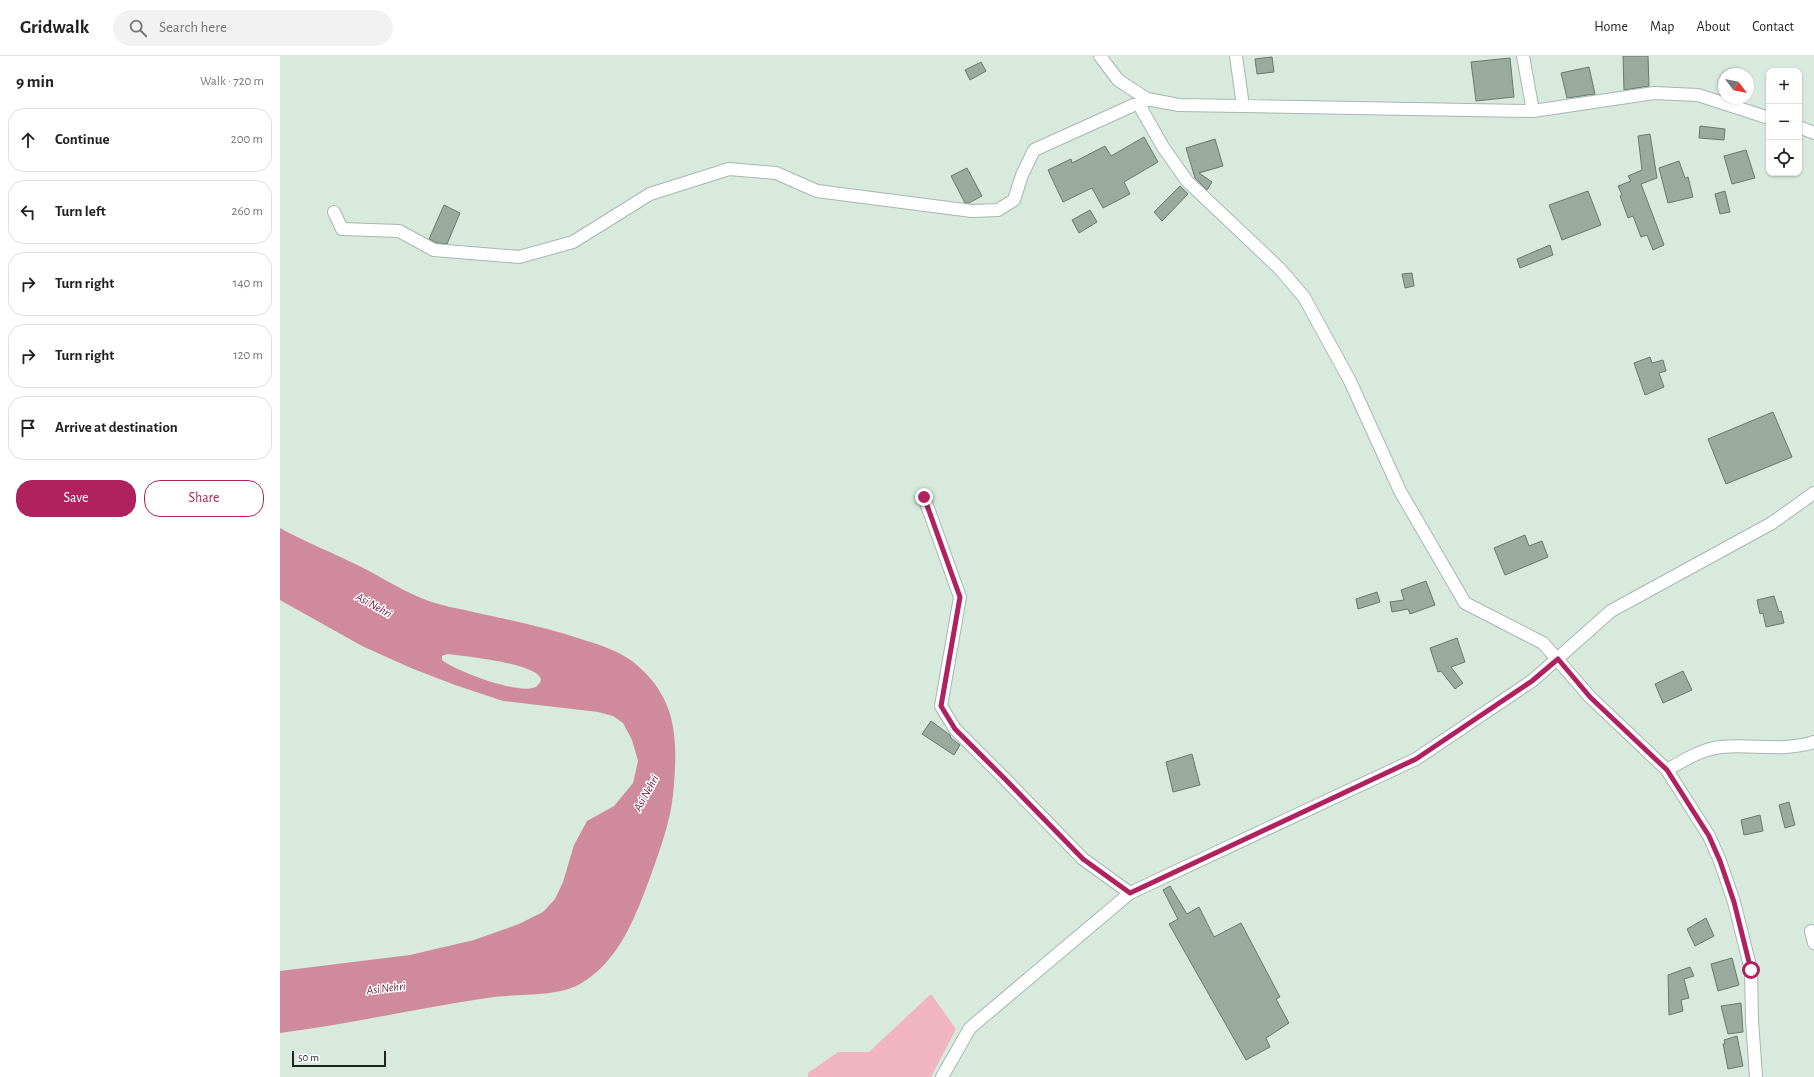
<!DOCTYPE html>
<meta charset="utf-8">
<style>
body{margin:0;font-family:"Alegreya Sans",sans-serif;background:#f2f2f2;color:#222}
.controls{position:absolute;right:12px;top:12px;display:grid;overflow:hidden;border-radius:8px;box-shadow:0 1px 3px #0004}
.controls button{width:36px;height:36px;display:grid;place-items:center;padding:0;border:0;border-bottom:1px solid #e0e0e0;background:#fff;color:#222;font:20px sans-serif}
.compass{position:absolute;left:1438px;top:12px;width:36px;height:36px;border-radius:50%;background:#fff;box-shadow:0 1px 3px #0004;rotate:122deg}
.scale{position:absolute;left:12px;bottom:10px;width:94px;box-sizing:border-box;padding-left:4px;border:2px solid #1e2420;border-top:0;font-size:11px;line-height:14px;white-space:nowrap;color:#1e2420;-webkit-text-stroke:3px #fff;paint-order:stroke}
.stop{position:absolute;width:12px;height:12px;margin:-9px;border:3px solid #af225d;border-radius:50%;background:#fff}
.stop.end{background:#af225d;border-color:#fff;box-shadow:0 1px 4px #0008}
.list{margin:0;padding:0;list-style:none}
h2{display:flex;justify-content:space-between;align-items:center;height:52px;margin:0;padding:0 16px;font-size:17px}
h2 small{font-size:13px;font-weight:400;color:#767676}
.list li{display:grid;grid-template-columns:26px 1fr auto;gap:12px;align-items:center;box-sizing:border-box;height:64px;margin:0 8px 8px;padding:0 8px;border:1px solid #e0e0e0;border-radius:16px}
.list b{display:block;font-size:15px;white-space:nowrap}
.list em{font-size:13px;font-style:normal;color:#767676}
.actions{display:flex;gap:8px;padding:12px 16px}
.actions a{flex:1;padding:9px 0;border:1px solid #af225d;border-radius:16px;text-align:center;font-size:14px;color:#af225d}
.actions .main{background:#af225d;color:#fff}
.icon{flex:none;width:22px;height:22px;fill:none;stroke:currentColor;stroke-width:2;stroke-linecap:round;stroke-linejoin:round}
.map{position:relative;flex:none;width:1534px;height:1021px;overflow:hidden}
header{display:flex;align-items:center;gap:24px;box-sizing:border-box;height:56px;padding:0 20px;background:#fff;border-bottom:1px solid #e0e0e0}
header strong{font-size:19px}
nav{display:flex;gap:22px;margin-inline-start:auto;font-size:14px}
.search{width:280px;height:36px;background:#f2f2f2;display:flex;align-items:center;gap:10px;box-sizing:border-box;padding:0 14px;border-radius:22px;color:#767676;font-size:15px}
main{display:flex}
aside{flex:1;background:#fff}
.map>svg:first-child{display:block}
.green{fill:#f0b4c3}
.water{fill:#cf8a9d;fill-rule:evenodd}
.building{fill:#99aa9f;stroke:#69796f}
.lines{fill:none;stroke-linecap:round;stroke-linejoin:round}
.minor-casing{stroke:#a7b8ad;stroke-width:14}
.minor{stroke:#fff;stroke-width:12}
.route{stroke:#af225d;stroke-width:5}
.labels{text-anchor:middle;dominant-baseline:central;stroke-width:3;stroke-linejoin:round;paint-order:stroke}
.water-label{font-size:12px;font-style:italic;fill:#6b1a39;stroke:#fff}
</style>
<header>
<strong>Gridwalk</strong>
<div class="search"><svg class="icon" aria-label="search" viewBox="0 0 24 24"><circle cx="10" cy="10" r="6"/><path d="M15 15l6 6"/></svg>Search here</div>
<nav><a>Home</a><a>Map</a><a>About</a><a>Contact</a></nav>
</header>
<main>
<aside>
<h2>9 min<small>Walk · 720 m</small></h2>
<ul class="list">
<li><svg class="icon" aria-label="ahead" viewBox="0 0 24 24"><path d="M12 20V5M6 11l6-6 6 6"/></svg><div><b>Continue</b></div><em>200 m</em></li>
<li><svg class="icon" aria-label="left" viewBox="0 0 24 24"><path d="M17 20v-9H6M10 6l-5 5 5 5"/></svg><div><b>Turn left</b></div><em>260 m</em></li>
<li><svg class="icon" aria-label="right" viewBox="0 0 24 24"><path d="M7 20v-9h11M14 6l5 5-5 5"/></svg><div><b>Turn right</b></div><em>140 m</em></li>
<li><svg class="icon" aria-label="right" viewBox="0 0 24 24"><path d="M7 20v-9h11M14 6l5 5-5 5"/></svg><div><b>Turn right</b></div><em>120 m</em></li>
<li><svg class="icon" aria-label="arrive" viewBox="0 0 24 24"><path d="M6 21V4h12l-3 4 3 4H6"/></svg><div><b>Arrive at destination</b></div></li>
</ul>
<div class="actions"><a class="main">Save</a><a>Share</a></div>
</aside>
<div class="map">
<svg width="1534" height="1021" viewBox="0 0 1534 1021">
<rect width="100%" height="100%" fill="#d8eade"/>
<!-- green -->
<path class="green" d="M651,938L676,973L651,1021H528V1017L558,996H589Z"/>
<!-- water -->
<path class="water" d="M0,472C23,485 47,494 71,506C95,517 117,532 141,542C160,550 182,553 202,558C236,565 271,573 304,584C321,589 338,595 352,605C399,642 398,685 393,739C390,767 380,793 371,819C356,859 340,905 300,928C275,942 236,937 207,942C138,952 70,968 0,977V915L130,899L194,884L239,868L263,856L275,843L283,826L294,789L307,765L334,750L353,727L358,705L352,684L343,667L333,660L318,656L223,645L175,629L131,612L82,590L0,544ZM167,598C175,599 282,609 257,630C244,641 175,615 162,604V600Z"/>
<!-- building -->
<path class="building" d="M1343,0H1368L1369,30L1344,34Z
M992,1L994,16L977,18L975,3Z
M1230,2L1234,41L1196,45L1191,6Z
M701,6L706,15L690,24L685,14Z
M1309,11L1315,38L1287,42L1281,17Z
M1420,70L1445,73L1444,84L1419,82Z
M1370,78L1377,122L1361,128L1384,189L1373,194L1367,179L1361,181L1353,160L1348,162L1340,140L1342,139L1338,130L1351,125L1348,120L1362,114L1358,80Z
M864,81L878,106L844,126L850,138L823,152L812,132L783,146L768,114L791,103L792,107L825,90L831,100Z
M935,83L943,110L919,117L932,126L927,134L915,122L906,92Z
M1466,94L1475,122L1452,128L1444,100Z
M1399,105L1405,122L1408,121L1413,141L1388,147L1379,112Z
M687,112L702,140L689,147H685L671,120Z
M900,130L908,138L882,165L874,156Z
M1308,135L1321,169L1282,184L1269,149Z
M1445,135L1450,156L1440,158L1435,138Z
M164,149L180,157L167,188L157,187L149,183Z
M810,154L817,166L799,177L792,164Z
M1270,189L1273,199L1240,212L1237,203Z
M1132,217L1134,230L1125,232L1122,218Z
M1370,301L1372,307L1383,304L1386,315L1379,317L1384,331L1365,339L1354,307Z
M1493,356L1512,401L1446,428L1428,383Z
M1245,479L1249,490L1262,485L1268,501L1225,519L1214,492Z
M1146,525L1155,549L1130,558L1128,553L1112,556L1110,546L1124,544L1121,534Z
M1097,536L1100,546L1078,553L1076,543Z
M1494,540L1499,556L1501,555L1504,567L1486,571L1483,557L1480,558L1477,544Z
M1177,582L1185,606L1171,611L1183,627L1175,633L1161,615L1158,616L1150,592Z
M1403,615L1412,634L1383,647L1375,628Z
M651,665L670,679L671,682L680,689L674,699L642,678Z
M912,698L920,729L893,736L886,706Z
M1509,746L1515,769L1505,772L1499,749Z
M1480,759L1483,775L1464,779L1461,764Z
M890,830L907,858L919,851L934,881L961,867L1000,941L996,943L1009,967L986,982L990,991L966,1004L889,868L898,863L883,834Z
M1426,862L1434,880L1415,890L1407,873Z
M1452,902L1459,929L1438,935L1431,908Z
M1410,911L1414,920L1404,923L1409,942L1401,944L1403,955L1389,959L1388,919Z
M1461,947L1463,976L1448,978L1441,950Z
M1457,980L1463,1010L1448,1013L1443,988H1445L1444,984Z"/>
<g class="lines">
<defs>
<path id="minor" d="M820,0L838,24L867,43L899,49L1253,55L1374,37L1418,39L1489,62
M956,0L963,50
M1243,0L1253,55
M861,45L862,54L883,91L907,125L999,212L1024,241L1070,325L1120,435L1185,547L1263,587L1310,641L1387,714L1429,780L1440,805L1454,846L1471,914L1472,964L1476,1021
M1519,71L1534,77
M54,156L62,173L119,175L154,194L239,201L293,186L370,138L449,113L496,117L537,135L692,155L718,154L734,144L742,119L754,94L867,43
M644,441L680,541L661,650L675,673L724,722L803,803L850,837
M1387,714C1404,704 1422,693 1441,691C1472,688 1504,696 1534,686
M1531,875L1534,887
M662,1021L690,972L850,837L1136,703L1252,625L1331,555L1492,467L1534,437"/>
</defs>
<!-- minor casing -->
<use href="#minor" class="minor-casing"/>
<!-- minor -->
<use href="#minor" class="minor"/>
</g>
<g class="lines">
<!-- route -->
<path class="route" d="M644,441L680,541L661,650L675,673L724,722L803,803L850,837L1136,703L1252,625L1278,603L1310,641L1387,714L1429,780L1440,805L1454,846L1471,914"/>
</g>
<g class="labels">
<!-- water labels -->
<g class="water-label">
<text transform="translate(94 549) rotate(29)">Asi Nehri</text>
<text transform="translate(366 737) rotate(-61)">Asi Nehri</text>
<text transform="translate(106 932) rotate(-7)">Asi Nehri</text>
</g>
</g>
</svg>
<div class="controls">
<button>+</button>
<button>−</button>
<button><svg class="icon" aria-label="locate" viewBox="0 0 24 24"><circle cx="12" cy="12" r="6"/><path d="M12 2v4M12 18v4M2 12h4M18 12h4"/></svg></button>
</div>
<svg class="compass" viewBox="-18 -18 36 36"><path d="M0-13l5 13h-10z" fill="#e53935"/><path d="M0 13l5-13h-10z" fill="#767676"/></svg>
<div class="scale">50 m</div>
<div class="stop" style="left:1471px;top:914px"></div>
<div class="stop end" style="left:644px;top:441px"></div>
</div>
</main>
